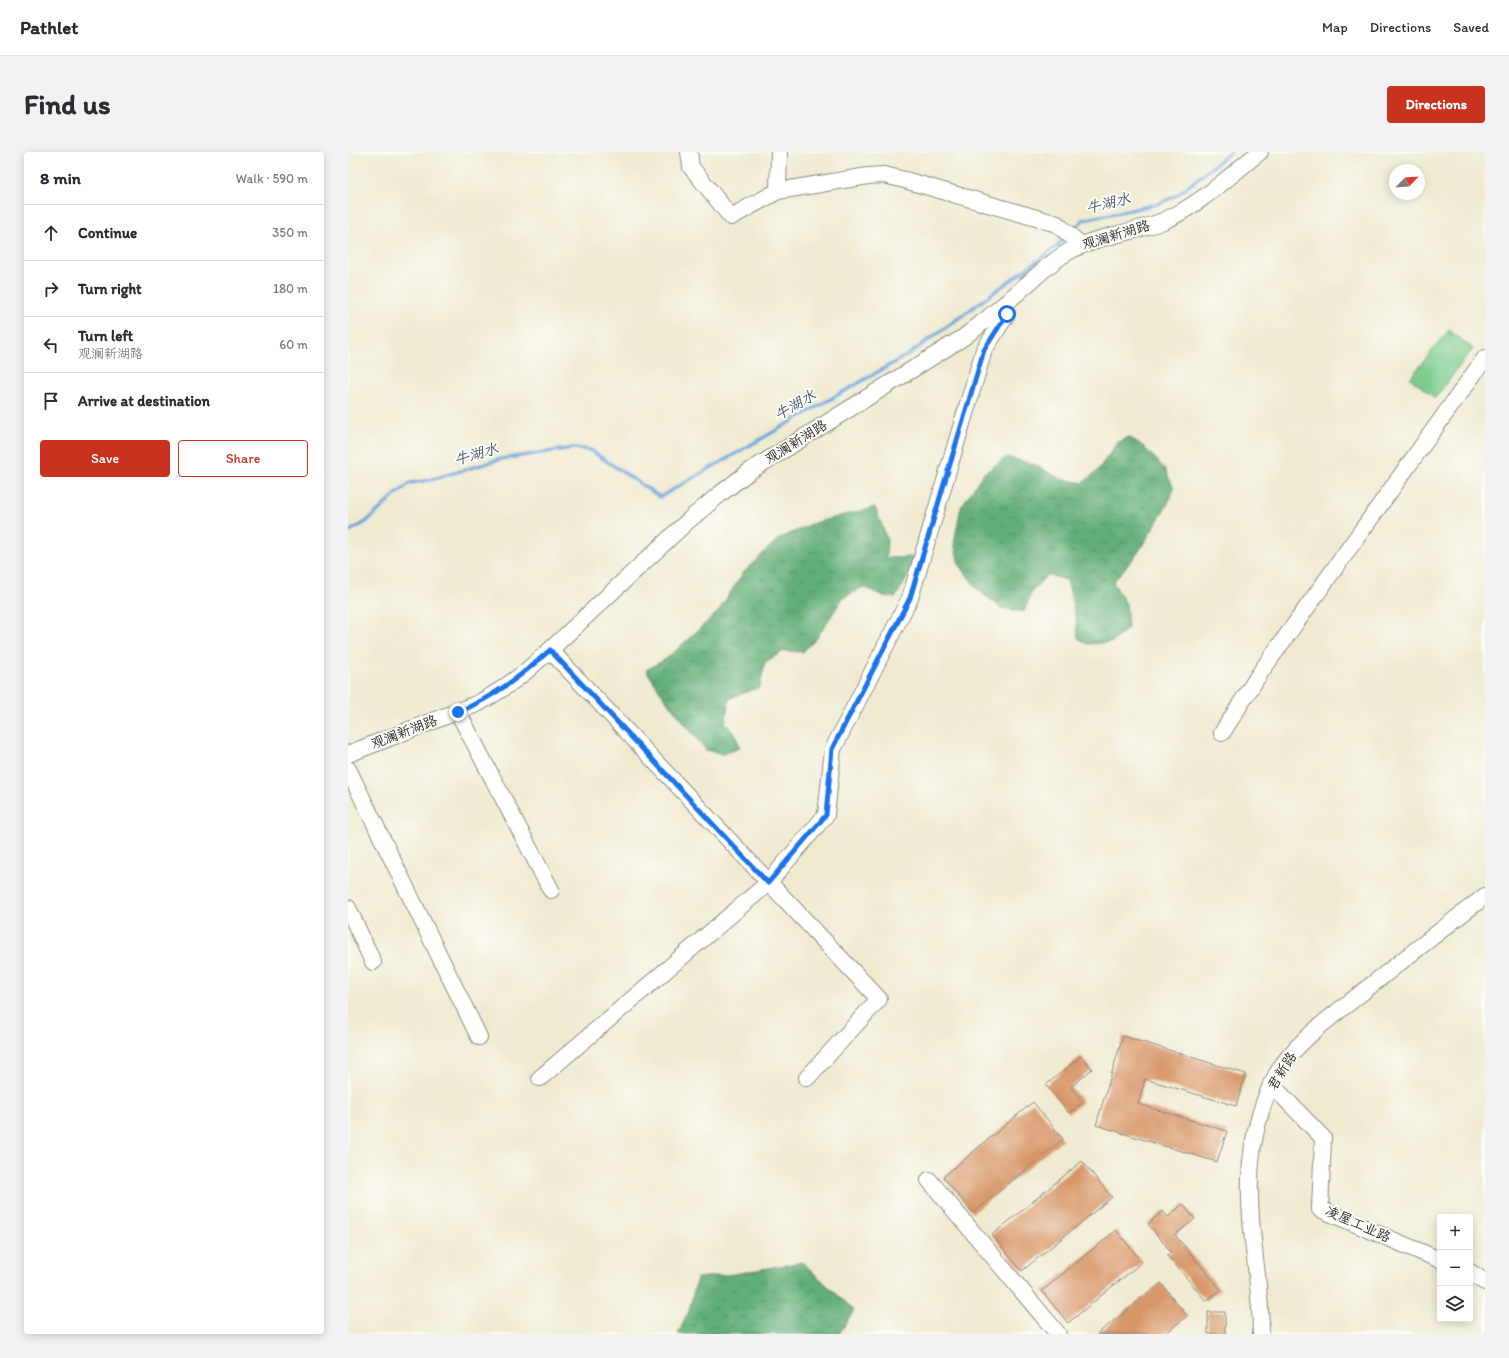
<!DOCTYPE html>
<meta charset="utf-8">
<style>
body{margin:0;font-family:Itim,"LXGW WenKai TC",sans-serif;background:#f2f2f3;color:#2b2b33}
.controls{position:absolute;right:12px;bottom:12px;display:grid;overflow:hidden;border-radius:4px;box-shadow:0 2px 10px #0003}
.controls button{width:36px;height:36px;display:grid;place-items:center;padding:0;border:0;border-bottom:1px solid #e1e1e2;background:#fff;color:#2b2b33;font:20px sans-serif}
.compass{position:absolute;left:1041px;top:12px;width:36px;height:36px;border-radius:50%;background:#fff;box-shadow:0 2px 10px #0003;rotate:65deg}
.stop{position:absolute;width:12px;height:12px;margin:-9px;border:3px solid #1a73e8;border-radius:50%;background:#fff}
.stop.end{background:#1a73e8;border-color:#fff;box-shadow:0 1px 4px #0008}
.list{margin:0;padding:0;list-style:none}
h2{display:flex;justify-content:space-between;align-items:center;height:52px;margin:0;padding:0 16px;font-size:17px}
h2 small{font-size:13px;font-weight:400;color:#7c7c81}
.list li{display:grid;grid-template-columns:26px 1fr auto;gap:12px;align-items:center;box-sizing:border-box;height:56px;padding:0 16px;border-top:1px solid #e1e1e2}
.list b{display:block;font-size:15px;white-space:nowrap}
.list p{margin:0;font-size:13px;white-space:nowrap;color:#7c7c81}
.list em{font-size:13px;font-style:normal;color:#7c7c81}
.actions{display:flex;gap:8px;padding:12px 16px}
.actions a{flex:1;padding:9px 0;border:1px solid #c8321e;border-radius:4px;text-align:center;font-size:14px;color:#c8321e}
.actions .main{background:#c8321e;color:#fff}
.icon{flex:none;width:22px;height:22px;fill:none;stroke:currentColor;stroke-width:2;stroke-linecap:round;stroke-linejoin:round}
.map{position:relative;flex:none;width:1137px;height:1182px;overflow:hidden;border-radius:4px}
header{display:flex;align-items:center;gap:24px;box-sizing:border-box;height:56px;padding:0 20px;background:#fff;border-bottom:1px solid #e1e1e2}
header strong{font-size:19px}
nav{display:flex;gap:22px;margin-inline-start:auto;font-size:14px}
.intro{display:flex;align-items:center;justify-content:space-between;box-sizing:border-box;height:96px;padding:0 24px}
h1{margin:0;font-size:28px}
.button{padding:10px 18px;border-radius:4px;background:#c8321e;color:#fff;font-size:14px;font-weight:700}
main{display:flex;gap:24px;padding:0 24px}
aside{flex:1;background:#fff;border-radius:4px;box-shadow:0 2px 10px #0003}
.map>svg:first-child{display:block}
.forest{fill:url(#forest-crowns);stroke:#476d52}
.pitch{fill:#7acb8c;stroke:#527b5c}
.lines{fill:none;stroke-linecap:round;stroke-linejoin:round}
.stream{stroke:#6ca5dc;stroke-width:3.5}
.building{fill:#d89769}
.minor-casing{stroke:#8d8a7e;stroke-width:18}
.minor{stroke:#fff;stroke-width:16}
.route{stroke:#1a73e8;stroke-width:5}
.labels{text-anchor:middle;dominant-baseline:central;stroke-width:4;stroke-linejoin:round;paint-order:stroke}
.street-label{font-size:14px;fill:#2b2b2b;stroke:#fdfcf7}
.water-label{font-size:15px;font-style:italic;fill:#455c72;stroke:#fdfcf7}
</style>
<header>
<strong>Pathlet</strong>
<nav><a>Map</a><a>Directions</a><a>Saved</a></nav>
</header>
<div class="intro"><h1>Find us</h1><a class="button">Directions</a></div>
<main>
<aside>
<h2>8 min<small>Walk · 590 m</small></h2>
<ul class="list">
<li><svg class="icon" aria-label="ahead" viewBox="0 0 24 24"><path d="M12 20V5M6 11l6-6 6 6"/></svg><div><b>Continue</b></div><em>350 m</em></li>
<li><svg class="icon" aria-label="right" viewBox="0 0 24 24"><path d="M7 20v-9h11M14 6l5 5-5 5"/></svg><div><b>Turn right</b></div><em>180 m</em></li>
<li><svg class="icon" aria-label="left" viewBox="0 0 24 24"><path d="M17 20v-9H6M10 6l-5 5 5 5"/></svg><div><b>Turn left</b><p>观澜新湖路</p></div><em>60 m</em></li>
<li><svg class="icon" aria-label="arrive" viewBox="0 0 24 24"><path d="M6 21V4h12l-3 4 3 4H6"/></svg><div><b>Arrive at destination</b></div></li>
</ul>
<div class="actions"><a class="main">Save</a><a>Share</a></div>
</aside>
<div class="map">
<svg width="1137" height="1182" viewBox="0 0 1137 1182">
<defs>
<pattern id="forest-crowns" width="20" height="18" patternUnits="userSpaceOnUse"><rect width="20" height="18" fill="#63af78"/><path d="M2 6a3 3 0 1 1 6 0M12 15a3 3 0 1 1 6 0" fill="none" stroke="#528f63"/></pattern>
</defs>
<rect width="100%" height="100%" fill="#fdfcf7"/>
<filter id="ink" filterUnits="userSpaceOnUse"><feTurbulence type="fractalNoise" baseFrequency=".025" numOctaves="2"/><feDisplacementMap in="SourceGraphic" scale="8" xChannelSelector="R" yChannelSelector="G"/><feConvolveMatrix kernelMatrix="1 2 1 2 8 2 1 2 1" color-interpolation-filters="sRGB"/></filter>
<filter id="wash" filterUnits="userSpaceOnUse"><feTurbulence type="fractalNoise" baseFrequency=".012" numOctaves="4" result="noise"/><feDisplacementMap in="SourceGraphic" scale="16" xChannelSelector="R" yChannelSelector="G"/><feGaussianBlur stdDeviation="0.9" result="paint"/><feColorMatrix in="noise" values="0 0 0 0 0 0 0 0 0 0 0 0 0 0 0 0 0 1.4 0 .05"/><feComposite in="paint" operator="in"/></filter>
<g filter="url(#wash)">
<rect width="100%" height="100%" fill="#efead0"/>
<!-- forest -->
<path class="forest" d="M781,285L796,295L817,317L826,337L819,353L790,401L765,430L778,452L780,476L765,490L739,492L730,486L728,467L719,428L699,423L684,439L676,460L653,456L630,438L611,412L606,391L613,355L635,322L659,305L687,313L713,327L735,331L749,319L770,290Z
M527,355L539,387L538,406L565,405L561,423L547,446L536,444L515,435L495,446L468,487L455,500L436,499L417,510L412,535L382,546L377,571L388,583L392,596L375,602L358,598L318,548L298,518L318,507L369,461L395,421L430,387L466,371Z
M454,1110L506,1158L491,1182H330L341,1159L349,1126L386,1122Z"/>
<!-- pitch -->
<path class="pitch" d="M1101,178L1125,197L1087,246L1062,226Z"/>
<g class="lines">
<!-- stream -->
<path class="stream" d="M724,79L735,68L810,52L829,43L883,0
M0,380L18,370L46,344L62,331L82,328L153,307L225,296L242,298L312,345L561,202L685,112L707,96L718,85"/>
</g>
<g id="blocks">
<!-- building -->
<path class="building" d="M775,884L898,922L888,954L797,927L790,952L879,979L869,1010L748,973Z
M733,904L744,917L723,935L735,950L721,961L698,933Z
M685,950L715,987L625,1061L595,1025Z
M734,1009L764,1045L674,1119L644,1083Z
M835,1052L847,1067L827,1083L873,1138L858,1149L819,1103L823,1100L800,1072L815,1059L820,1065Z
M768,1078L794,1110L720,1171L694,1139Z
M813,1131L839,1164L817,1182H749Z
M860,1160H877V1182H860Z"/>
</g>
</g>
<g filter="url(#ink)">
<use href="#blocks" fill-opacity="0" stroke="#8d8a7e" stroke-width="1"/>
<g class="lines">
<defs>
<path id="minor" d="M341,0L343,15L383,65L430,39L520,24L536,23L557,28L709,72L733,93
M430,39L431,0
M202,498L531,847L459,926
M110,560L203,738
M874,581L912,521L1137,206
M0,602L131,551L154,537L176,521L202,498L341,368L372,342L402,319L616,185C637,169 657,152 677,134C691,122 704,109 720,100C749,83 784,82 815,69C851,54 881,24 912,0
M0,617L131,885
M0,756L25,810
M192,926L420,731L478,663L485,597L562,446L636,198L659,162
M923,932L975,986L972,1057L1092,1108
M581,1028L710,1182
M1122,1120L1137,1130
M913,1182C913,1130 900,1078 902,1026C903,986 916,932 943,902C963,879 992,858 1016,839C1056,807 1097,775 1137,744"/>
</defs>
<!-- minor casing -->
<use href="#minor" class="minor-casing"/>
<!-- minor -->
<use href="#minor" class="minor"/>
</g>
</g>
<g class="lines" filter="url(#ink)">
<!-- route -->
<path class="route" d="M110,560C146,545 173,524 202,498L420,731L478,663L484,597L562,446L636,198L659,162"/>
</g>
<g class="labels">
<!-- street labels -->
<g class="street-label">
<text transform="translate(768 83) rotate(-17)">观澜新湖路</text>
<text transform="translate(448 290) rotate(-32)">观澜新湖路</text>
<text transform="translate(56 580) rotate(-21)">观澜新湖路</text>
<text transform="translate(934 919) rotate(-58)">君新路</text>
<text transform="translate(1010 1072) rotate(24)">凌屋工业路</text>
</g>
<!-- water labels -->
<g class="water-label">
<text transform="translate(760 51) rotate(-13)">牛湖水</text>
<text transform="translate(447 253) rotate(-30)">牛湖水</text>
<text transform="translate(128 302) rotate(-16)">牛湖水</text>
</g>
</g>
</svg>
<div class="controls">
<button>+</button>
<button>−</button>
<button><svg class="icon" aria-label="layers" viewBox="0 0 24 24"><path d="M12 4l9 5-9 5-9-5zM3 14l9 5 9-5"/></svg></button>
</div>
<svg class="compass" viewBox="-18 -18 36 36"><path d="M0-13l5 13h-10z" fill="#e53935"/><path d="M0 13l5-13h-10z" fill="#7c7c81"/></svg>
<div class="stop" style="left:659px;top:162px"></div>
<div class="stop end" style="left:110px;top:560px"></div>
</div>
</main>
